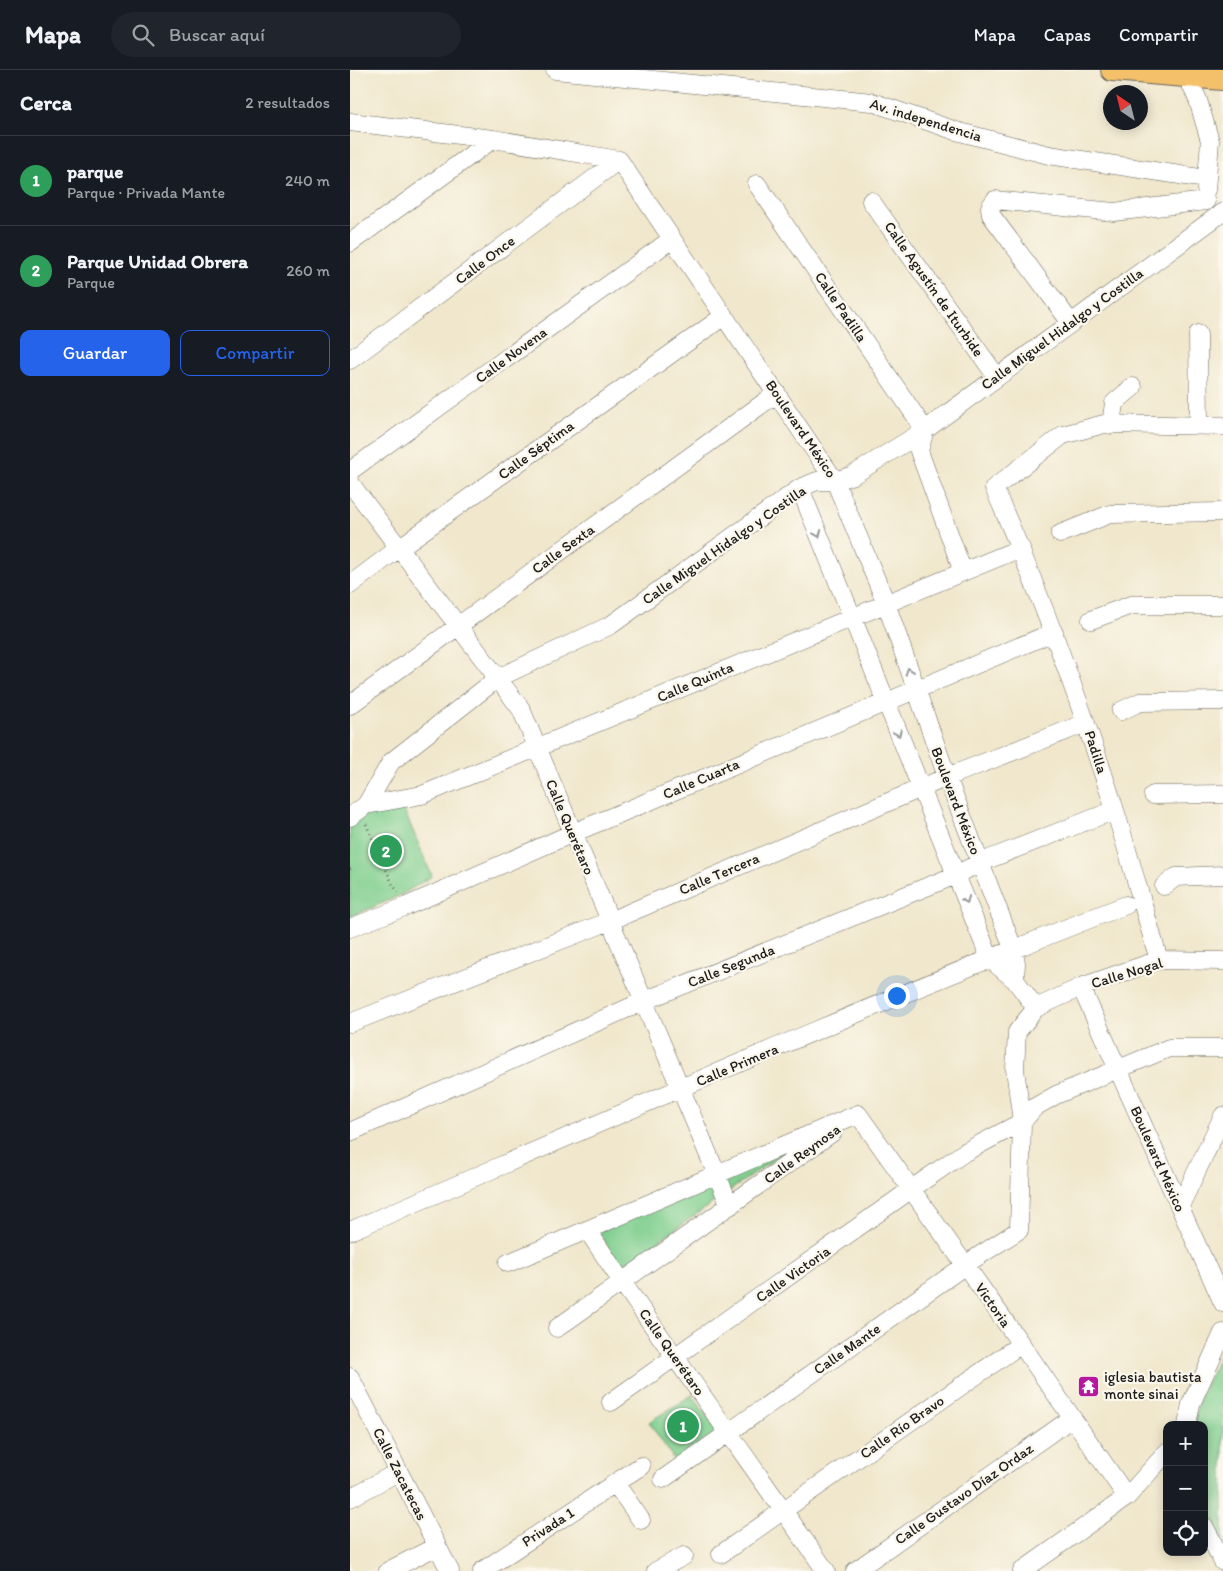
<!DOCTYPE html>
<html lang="es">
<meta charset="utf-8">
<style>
body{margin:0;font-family:Itim,sans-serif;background:#20242c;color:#f1f3f6}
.controls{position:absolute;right:15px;bottom:15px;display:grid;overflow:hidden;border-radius:10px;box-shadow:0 2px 12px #0003}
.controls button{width:45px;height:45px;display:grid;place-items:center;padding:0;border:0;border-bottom:1px solid #363941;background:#171b24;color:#f1f3f6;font:25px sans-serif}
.compass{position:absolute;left:753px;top:15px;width:45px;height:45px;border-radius:50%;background:#171b24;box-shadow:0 2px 12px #0003;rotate:325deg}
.you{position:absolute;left:546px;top:925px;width:18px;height:18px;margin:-12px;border:4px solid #fff;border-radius:50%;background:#1a73e8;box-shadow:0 0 0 8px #1a73e833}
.badge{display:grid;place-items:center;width:32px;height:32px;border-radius:50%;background:#2563eb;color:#fff;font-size:16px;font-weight:700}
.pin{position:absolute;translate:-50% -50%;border:2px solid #fff;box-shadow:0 1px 5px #0006}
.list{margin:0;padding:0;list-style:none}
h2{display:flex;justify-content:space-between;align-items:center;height:65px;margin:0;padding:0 20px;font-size:21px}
h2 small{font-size:16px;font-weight:400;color:#9ea1a6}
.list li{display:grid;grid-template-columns:32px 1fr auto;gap:15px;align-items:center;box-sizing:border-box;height:90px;padding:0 20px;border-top:1px solid #363941}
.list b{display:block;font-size:19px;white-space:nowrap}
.list p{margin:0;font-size:16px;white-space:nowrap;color:#9ea1a6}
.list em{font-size:16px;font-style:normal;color:#9ea1a6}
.actions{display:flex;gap:10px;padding:15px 20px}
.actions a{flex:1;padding:11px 0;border:1px solid #2563eb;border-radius:10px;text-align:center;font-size:18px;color:#2563eb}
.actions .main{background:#2563eb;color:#fff}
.icon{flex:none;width:28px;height:28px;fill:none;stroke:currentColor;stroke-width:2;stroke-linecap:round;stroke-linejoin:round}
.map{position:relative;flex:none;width:873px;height:1501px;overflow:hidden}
header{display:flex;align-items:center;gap:30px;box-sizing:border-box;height:70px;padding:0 25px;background:#171b24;border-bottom:1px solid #363941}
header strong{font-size:24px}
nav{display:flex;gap:28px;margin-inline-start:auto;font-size:18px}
.search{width:350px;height:45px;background:#20242c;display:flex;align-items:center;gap:12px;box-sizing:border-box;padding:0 18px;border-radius:28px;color:#9ea1a6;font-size:19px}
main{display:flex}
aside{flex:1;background:#171b24}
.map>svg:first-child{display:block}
.green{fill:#80cf8f;stroke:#4e7656}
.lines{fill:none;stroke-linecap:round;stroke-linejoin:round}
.minor-casing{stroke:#66635a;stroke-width:19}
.major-casing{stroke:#66635a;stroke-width:24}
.path{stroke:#66635a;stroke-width:2.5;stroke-dasharray:1 4;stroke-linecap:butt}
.minor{stroke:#fff;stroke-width:18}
.major{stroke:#f4c16b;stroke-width:22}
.oneway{stroke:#999}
.labels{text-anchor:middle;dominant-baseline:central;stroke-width:4.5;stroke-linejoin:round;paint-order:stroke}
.street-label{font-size:15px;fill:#1c1c1c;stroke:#fbf7ec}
.poi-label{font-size:15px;fill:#1c1c1c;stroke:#fbf7ec;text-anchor:start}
</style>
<header>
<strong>Mapa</strong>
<div class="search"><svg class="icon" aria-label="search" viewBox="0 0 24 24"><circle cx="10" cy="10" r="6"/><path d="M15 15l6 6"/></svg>Buscar aquí</div>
<nav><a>Mapa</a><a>Capas</a><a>Compartir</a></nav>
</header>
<main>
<aside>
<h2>Cerca<small>2 resultados</small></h2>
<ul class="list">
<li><span class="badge" style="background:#2e9e5b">1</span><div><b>parque</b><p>Parque · Privada Mante</p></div><em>240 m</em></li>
<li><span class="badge" style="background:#2e9e5b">2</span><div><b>Parque Unidad Obrera</b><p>Parque</p></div><em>260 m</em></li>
</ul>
<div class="actions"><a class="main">Guardar</a><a>Compartir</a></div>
</aside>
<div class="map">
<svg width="873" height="1501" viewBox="0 0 873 1501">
<rect width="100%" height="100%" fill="#fbf7ec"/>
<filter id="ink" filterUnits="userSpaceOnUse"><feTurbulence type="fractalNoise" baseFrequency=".02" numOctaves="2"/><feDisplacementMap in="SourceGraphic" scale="10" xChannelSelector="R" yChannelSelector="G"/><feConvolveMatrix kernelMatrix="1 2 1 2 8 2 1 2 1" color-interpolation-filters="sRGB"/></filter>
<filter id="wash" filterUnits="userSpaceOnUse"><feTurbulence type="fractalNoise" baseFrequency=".0096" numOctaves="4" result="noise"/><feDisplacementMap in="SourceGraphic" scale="20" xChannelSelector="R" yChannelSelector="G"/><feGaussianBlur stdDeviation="1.12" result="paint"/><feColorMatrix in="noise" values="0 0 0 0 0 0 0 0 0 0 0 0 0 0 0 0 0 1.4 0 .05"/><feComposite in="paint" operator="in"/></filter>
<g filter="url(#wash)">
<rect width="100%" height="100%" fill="#f0e7cc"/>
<!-- green -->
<path class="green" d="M21,740H54L82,806L51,825L0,847V756Z
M447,1073L272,1197L248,1162Z
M873,1279V1480L854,1444V1355H843L850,1326Z
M342,1325L368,1361L325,1391L299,1352Z"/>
</g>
<g filter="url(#ink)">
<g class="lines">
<defs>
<path id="minor" d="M205,0L522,32L606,61L699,85L856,109
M837,6L848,30L860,71L856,120
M0,52L143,69L269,90
M269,90L485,411L536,533L597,707L663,878L666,893L665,910
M407,114L575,360L569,381L613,502
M521,131L647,307
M0,173L143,69
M721,253L641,145L640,137L645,130L764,142L856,131
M848,264L849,356
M0,290L269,90
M761,355L764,333L783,317
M0,401L322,169
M0,413L171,639L380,1136
M710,464L760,444L873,442
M0,515L49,478L374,246
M741,550L781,535H873
M0,635L427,323
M771,641L790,632L873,631
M803,725L873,724
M16,735L72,725L671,478
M0,747L16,735L41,692L148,608L261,555L450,418L467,411H485L503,405L575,360L873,142
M814,816L826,807L873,805
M0,858L57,836L223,763L704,562
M809,890C794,839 780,788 764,737C729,629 690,522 644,418L713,365L754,354L873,356
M731,917L873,1233
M686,938L731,917L809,890L873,891
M0,953L260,851L597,707L736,653
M508,1044L671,1274L777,1427
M0,1062L294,931L606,805L629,793L765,740
M830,1136L873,1046
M0,1161C258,1050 514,936 776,835
M238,1161L272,1212L476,1501
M158,1193C275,1145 391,1093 508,1044
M207,1258L483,1062
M0,1307L100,1501
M261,1332L573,1111L615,1082L672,1052L685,1037L706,1025L819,978H873
M837,1355L841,1334L873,1263
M313,1409L624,1189L669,1160L672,1052L665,999L667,962L686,938L665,910L640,889L450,418
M265,1413L291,1450
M0,1428L48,1402
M854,1456L873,1492
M371,1484L671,1274
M38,1501L87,1476
M132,1501L291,1396
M306,1501L334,1486
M505,1501L722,1348
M672,1501L777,1427L817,1382"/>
<path id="major" d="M762,0L873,9"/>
</defs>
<!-- minor casing -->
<use href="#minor" class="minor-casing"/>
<!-- major casing -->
<use href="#major" class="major-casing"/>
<!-- path -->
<path class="path" d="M16,754L43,815L49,823
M0,799H1"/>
<!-- minor -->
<use href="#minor" class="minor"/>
<!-- major -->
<use href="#major" class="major"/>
</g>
<!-- one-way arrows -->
<defs><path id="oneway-chevron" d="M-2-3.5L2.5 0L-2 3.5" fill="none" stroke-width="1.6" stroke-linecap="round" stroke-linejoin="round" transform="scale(1.25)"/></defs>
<g class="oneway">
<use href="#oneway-chevron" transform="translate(468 464) rotate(68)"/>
<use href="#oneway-chevron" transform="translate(559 601) rotate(-109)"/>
<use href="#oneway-chevron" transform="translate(548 663) rotate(68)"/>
<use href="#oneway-chevron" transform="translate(616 830) rotate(68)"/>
</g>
</g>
<!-- icons -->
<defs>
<symbol id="temple-square" viewBox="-11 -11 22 22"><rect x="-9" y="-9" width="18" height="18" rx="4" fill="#b5179e" stroke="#fbf7ec"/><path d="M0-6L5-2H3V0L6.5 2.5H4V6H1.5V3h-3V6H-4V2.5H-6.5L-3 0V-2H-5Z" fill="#fff"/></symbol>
</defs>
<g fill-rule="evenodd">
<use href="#temple-square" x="726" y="1304" width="25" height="25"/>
</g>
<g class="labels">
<!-- street labels -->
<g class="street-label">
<text transform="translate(576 50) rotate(17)">Av. independencia</text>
<text transform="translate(135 190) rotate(-37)">Calle Once</text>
<text transform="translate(584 219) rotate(55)">Calle Agustín de Iturbide</text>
<text transform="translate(491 237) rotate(56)">Calle Padilla</text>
<text transform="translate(712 259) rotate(-36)">Calle Miguel Hidalgo y Costilla</text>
<text transform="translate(161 285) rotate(-36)">Calle Novena</text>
<text transform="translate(451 359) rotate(56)">Boulevard México</text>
<text transform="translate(186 380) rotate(-36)">Calle Séptima</text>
<text transform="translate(374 475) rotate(-35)">Calle Miguel Hidalgo y Costilla</text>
<text transform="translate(213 479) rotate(-36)">Calle Sexta</text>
<text transform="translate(345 612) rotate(-23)">Calle Quinta</text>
<text transform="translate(746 682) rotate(72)">Padilla</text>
<text transform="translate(351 709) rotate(-23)">Calle Cuarta</text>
<text transform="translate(606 731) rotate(69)">Boulevard México</text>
<text transform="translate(220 757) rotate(67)">Calle Querétaro</text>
<text transform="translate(369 804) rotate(-23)">Calle Tercera</text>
<text transform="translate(381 896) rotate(-22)">Calle Segunda</text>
<text transform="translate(777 903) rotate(-17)">Calle Nogal</text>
<text transform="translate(387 995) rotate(-23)">Calle Primera</text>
<text transform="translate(452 1084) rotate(-36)">Calle Reynosa</text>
<text transform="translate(808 1089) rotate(66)">Boulevard México</text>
<text transform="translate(443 1204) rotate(-35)">Calle Victoria</text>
<text transform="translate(643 1235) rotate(55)">Victoria</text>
<text transform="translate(497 1279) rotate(-35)">Calle Mante</text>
<text transform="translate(322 1282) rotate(55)">Calle Querétaro</text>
<text transform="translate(552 1357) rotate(-35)">Calle Río Bravo</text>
<text transform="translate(50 1404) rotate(63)">Calle Zacatecas</text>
<text transform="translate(614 1424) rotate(-35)">Calle Gustavo Díaz Ordaz</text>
<text transform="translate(198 1457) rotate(-33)">Privada 1</text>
</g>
<!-- poi labels -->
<g class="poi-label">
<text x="754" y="1307">iglesia bautista<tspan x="754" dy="17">monte sinai</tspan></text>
</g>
</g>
</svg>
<div class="controls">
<button>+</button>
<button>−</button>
<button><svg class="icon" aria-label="locate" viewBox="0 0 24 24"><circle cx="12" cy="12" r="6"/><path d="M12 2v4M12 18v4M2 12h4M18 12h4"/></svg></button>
</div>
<svg class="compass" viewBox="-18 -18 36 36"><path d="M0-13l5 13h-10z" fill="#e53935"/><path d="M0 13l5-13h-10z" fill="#9ea1a6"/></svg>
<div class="you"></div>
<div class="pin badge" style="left:333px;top:1356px;background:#2e9e5b">1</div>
<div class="pin badge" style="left:36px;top:781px;background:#2e9e5b">2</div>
</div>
</main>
